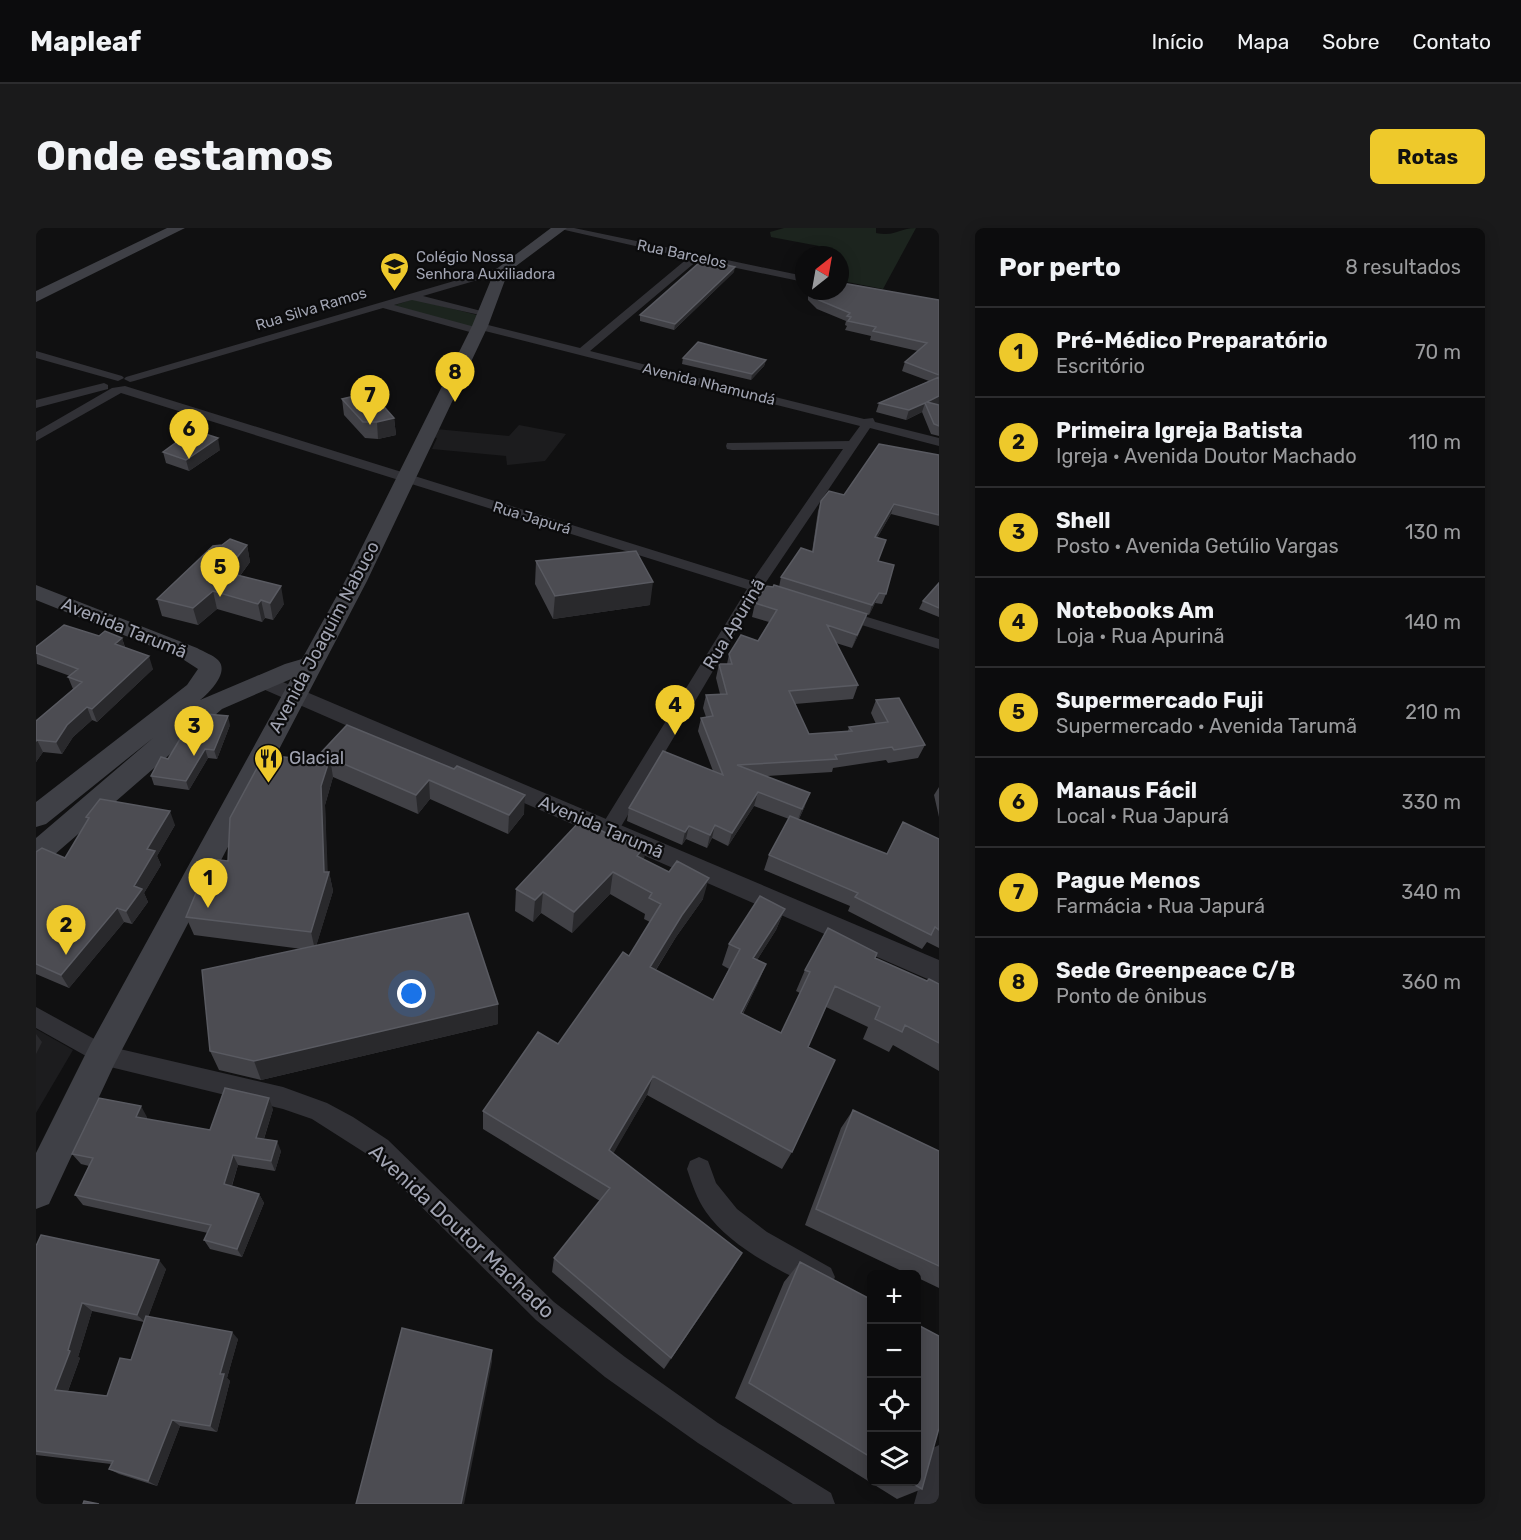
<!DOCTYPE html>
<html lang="pt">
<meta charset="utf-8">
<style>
body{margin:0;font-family:Rubik,sans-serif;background:#1a1a1b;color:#f1f3f6}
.controls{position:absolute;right:18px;bottom:18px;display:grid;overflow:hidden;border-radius:9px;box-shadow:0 3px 15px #0003}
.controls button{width:54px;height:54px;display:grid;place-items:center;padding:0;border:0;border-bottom:2px solid #2c2c2e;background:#0c0c0d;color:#f1f3f6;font:30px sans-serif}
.compass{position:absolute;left:759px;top:18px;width:54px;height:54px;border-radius:50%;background:#0c0c0d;box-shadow:0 3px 15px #0003;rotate:31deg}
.you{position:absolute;left:376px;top:766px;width:21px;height:21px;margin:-15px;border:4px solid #fff;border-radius:50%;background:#1a73e8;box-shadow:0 0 0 9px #1a73e833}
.badge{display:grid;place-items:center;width:39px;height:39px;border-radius:50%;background:#eec92b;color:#111;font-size:20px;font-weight:700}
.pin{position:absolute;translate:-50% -50px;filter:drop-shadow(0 2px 3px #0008)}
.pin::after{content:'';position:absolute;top:32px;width:21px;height:18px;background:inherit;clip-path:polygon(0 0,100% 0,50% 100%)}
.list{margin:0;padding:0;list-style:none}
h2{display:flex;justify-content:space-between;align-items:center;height:78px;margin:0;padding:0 24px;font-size:26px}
h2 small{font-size:20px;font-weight:400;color:#9a9b9d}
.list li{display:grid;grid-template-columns:39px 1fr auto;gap:18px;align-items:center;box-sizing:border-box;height:90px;padding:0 24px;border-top:2px solid #2c2c2e}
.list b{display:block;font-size:22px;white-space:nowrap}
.list p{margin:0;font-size:20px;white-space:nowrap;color:#9a9b9d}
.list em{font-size:20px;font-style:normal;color:#9a9b9d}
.icon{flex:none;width:33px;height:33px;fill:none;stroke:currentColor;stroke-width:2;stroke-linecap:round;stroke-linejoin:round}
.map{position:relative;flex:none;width:903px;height:1276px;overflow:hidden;border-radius:9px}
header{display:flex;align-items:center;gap:36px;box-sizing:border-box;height:84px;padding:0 30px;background:#0c0c0d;border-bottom:2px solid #2c2c2e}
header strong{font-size:28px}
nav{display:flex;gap:33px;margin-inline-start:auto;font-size:21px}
.intro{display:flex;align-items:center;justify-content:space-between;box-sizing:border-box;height:144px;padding:0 36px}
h1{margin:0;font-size:42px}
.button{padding:15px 27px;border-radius:9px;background:#eec92b;color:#111;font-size:21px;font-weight:700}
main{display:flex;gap:36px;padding:0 36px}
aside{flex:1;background:#0c0c0d;border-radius:9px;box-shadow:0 3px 15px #0003}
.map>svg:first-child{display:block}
.built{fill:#1c1c1e}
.green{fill:#1c241e}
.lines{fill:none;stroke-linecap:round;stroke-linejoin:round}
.minor{fill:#313136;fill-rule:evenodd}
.tertiary{fill:#313136;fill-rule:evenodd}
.secondary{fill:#3f4046;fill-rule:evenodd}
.wall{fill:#414146;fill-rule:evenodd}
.shaded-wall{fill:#29292c}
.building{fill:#4c4c52;stroke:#595a61;stroke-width:1.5}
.labels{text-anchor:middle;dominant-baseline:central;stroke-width:4.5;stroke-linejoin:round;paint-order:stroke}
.far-street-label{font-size:15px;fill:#a1a4b2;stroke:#0b0b0c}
.far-poi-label{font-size:15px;fill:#a1a4b2;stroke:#0b0b0c;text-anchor:start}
.street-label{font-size:18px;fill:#a1a4b2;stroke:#0b0b0c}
.poi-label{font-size:18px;fill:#a1a4b2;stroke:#0b0b0c;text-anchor:start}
.near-street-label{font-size:21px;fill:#a1a4b2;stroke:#0b0b0c}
</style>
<header>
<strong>Mapleaf</strong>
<nav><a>Início</a><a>Mapa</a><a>Sobre</a><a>Contato</a></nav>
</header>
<div class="intro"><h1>Onde estamos</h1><a class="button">Rotas</a></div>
<main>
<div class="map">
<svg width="903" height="1276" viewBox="0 0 903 1276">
<rect width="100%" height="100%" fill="#101011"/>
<!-- built -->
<path class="built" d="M483,197L530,206L509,233L471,237L470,228L396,221L401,210L396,209L400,201L473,208Z
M0,801L37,822L0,885Z"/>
<!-- green -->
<path class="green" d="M748,0H840V5C861,9 862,0 880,0L847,61L806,53L804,51V43L811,38L804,36V27H773L772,26L783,18L735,9L734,4Z
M378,71L445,88L439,101L353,79Z"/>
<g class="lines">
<!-- minor -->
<path class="minor" d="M520,0H538L768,48V54L662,32L554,123L828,191L837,190L839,194L903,210V218L834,200L728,357L756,366L759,369L751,374L723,365L580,607L573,609L566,607L564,602L566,597L711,361L85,165L0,213V204L76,160L89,158L716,353L807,221L696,222L691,221L690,218L691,215L813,213L824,198L445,102V105L441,106L347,80L98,153L94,154L88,151L90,149L466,39L469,40V44L387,68L453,85V89L376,72L358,77L439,99L440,96L444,95L544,120L652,30Z
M0,123L86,148L88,150L82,153L0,130Z
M68,155L72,157V161L0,180V172Z
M805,381L903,411V421L800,389L797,386L800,383Z
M0,779L71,818L247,859L291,875L317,889L352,912L518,1074L589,1129L682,1195L795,1265L799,1276H757L662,1215L569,1149L500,1092L334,928L276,891L247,881L66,837L0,800Z
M663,929L672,933L680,955L701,981L731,1004L795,1040L799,1049L795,1058L786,1062C749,1047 693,1018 670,984C661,971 656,956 651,941L654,933Z
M903,1217V1276H878L893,1222Z"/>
<!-- tertiary -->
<path class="tertiary" d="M228,446L903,732V756L220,458L217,453L220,448Z"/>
<!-- secondary -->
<path class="secondary" d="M131,0H149L0,74V63Z
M515,0H531L472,44L452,98L331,353L78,837L13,976L0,981V925L54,817L255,451L186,481L10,634L0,637V610L117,510L10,596L0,599V574L151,457L162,441L145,430L0,372V357L161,420C168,424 177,427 182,432C194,444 173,465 164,472L249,436L266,431L309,353L436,98L459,42Z"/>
</g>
<!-- wall -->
<path class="wall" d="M698,44L638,102L604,93V87Z
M806,55L903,72V176L900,177H903V208L895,206L886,184L870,192L840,184L843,175L893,153L866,143L869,134L882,123L834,112L835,108L809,102L811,98L809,97L810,93L781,81L772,72V63H804Z
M647,130L730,132L728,138L715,152L646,136Z
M306,171L358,190L360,207L342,211L329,210L308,187Z
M184,222L153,243L130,235L127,224Z
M903,227V298L855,286L841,310L842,333L850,366L846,376L839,375L833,387L831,386L826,399L816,420L800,415L822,457L817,471L759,476L773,506L812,503L813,499L840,496L835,485L840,472L889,517L882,530L852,535L850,532L797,540L796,544L731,548L769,578L763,591L851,626L903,611V720L891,714L886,721L812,683L814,678L728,642L733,627L753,591L718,578L692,618L676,610L671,620L650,611L646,617L591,593L593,580L677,543L662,503L665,490L670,489L667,480L670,467L684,466L680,450L683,436H691L693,426L722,413L733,394L716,389L719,375L737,359H743L745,349L776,324L782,283L785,273L808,267Z
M211,317L214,334L204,348L248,376L237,392L229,390L226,394L181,381L162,397L126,388L121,371Z
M500,333L614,377L517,391L499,356Z
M903,355V389L883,381L887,373Z
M63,408L86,410L89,419L117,441L61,494L56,492L37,509L26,526L7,524L0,534V493L37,461L32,449L34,448L1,436L0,419Z
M194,497L181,531L172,530L153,562L118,557L115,548Z
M311,497L488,586L472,606L394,571L382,586L297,549L289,577L291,644H293L297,663L280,718L462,776V796L225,852L183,842L174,823L266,721L158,707L150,689L192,633L278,532Z
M903,559V589L898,567Z
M50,589L139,597L121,628L125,637L108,665L112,674L96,696L88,694L33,760L0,746V624L29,630L52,592Z
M608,631L667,671L640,709L620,742L677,772L693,741L686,737L693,716L749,681L740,702L721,732L730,736L721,757L707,786L745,805L764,765L760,763L769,742L839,730L891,753L903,756V843L857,817L853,824L827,811L832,799L790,779L772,819L756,924L746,941L611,867L577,925L697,1040L628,1141L516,1044L518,1030L564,973L447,901V883L522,816L593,728L614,694L608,691L609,686L574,666L536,705L505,685L497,694L479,683L480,661Z
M237,881L228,911L245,923L239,943L202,937L196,958L223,966L228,975L206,1029L174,1021L168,1012L172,1005L47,977L39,967L53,938L45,936L36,926L111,889V891L174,902Z
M817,882L903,923V1060L880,1049V1047H874L769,997L805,900Z
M0,1018L130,1041L112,1089L202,1111L191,1150L194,1153L181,1204L144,1198L121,1258L83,1246L73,1241L75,1236L0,1227ZM56,1083L108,1094L95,1132L71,1168L32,1163L44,1130L42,1129Z
M764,1034L836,1072V1254H880L886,1261L861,1271L699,1170L748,1054Z"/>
<!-- shaded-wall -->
<path class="shaded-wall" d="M699,39L698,44L638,102L639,96Z
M730,132L728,138L715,152L716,146Z
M903,168V176L892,181L891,174Z
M889,175L886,184L870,192L873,182Z
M358,190L360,207L342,211L341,194Z
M182,210L184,222L153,243L150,232Z
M858,276L855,286L836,319L839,309Z
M211,317L214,334L194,361L189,344Z
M617,354L614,377L517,391L519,368Z
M245,358L248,376L237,392L234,375Z
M177,363L181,381L162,397L157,380Z
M843,365L839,375L833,387L836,377Z
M225,372L229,390L226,394L222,376Z
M831,386L826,399L816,420L821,407Z
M86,410L90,423L79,416Z
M113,428L117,441L61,494L56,481Z
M51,479L56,492L37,509L26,526L20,514L31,497Z
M192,488L194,497L181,531L178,522Z
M1,512L7,524L0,534V513Z
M169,521L172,530L153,562L150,553Z
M294,530L297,549L289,577L292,649L293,644L297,663L279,722L275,704L288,644L285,558Z
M393,552L394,571L382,586L380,567Z
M722,564L718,578L692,618L696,605Z
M774,565L769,578L761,594L766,581Z
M489,567L488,586L472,606L473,587Z
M134,583L139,597L121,628L125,637L108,665L112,674L96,696L90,683L98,658L111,621Z
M679,597L676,610L671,620L674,607Z
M653,598L650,611L646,617L649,604Z
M611,615L607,637L601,628Z
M577,644L574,666L536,705L538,684Z
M673,650L667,671L640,709L609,759L614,739L646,687Z
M507,664L505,685L497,694L499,672Z
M81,680L88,694L33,760L25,747Z
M749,681L740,702L709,751L717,730Z
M730,736L721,757L697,805L705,785Z
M462,776V796L225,852L218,833Z
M0,806L6,814L0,826Z
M617,848L611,867L569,940L573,922Z
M233,870L237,881L225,920L220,910Z
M105,878L111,889L107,900L100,889Z
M241,913L245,923L239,943L235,933Z
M197,927L202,937L193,966L188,956Z
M223,966L228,975L206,1029L201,1021Z
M706,1025L697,1040L628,1141L635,1130Z
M123,1032L130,1041L110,1095L101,1087Z
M46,1075L56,1083L42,1129L44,1130L30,1168L19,1162Z
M196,1104L202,1111L191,1150L194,1153L181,1204L174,1198L184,1146Z
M456,1122V1134L428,1276H425Z
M136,1192L144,1198L121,1258L112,1253Z"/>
<!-- building -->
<path class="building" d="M669,32L699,39L639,96L604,87L663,35Z
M804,51L806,55L903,72V147L869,134L891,115L837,103L840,99L812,93L815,89L811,88L814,85L783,72L774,63H804Z
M662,114L730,132L716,146L647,130Z
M903,149V168L891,174L903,177V198L898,196L889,175L873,182L843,175Z
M335,164L358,190L341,194H327L306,171Z
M157,202L182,210L150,232L127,224Z
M843,216L903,227V287L858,276L839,309L850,312L842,333L858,337L850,366L843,365L836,377L745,349L765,320L777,324L785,273L793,263L808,267Z
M194,311L211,317L189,344L245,358L234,375L225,372L222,376L177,363L157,380L121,371L177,318L186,317Z
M600,323L617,354L519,368L500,333Z
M903,355V380L887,373Z
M738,357L831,386L821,407L791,397L822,457L753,463L773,506L816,503L813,499L852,494L840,472L863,470L889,517L858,522L856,519L799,527L801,531L701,537L774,565L766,581L722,564L696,605L679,597L674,607L653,598L649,604L593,580L627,523L687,547L665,490L677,488L670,467L691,466L683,436H696L693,426L705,407L722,413L741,382L719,375L730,358L737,359Z
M28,397L63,408L69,403L86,410L79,416L113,428L56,481L51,479L31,497L20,514L1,512L0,513V493L46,454L32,449L42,441L0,425V419Z
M170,486L192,488L178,522L169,521L150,553L115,548L125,529L132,531L147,506Z
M311,497L418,541L421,538L489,567L473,587L393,552L380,567L294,530L285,558L288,644H293L275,704L150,689L174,631L192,633L194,590L228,527L278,532Z
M64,571L134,583L111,621L119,623L98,658L106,661L90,683L81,680L25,747L0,736V624L6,620L29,630L53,590L50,589Z
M754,588L851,626L867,594L903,611V702L899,699L895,707L819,669L822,665L733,627Z
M545,592L589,615L595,607L611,615L601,628L633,644L641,633L673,650L646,687L614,739L677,772L704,721L693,716L724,668L749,681L717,730L730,736L705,785L745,805L774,744L769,742L792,700L841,725L839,730L891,753L893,751L903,756V815L869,797L866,804L839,791L844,779L799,758L772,819L799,832L756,924L617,848L573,922L706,1025L635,1130L518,1030L574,960L447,883L502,804L522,816L587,724L593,728L625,676L613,670L616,665L577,644L538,684L507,664L499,672L480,661Z
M432,685L462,776L218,833L174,823L166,742Z
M189,860L233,870L220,910L241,913L235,933L197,927L188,956L223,966L201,1021L168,1012L175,997L39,967L57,930L36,926L63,870L105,878L100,889L174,902Z
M817,882L903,923V1038L780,981Z
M5,1007L123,1032L101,1087L46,1075L32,1122L34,1123L19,1162L71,1168L84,1130L95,1132L110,1088L196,1104L184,1146H188L174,1198L136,1192L112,1253L73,1241L77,1233L0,1223V1018Z
M764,1034L836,1072V1230L713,1155Z
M880,1096L903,1108V1200L886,1261L874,1254H880Z
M366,1100L456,1122L425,1276H320Z
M48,1273L63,1276H47Z"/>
<!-- icons -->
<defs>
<symbol id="school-pin" viewBox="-11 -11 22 30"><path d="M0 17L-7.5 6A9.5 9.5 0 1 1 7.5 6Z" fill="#eec92b" stroke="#0b0b0c"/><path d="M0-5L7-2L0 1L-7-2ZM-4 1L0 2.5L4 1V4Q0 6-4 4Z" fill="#111"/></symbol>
<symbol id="restaurant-pin" viewBox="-11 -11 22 30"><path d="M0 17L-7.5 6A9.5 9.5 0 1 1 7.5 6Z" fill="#eec92b" stroke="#0b0b0c"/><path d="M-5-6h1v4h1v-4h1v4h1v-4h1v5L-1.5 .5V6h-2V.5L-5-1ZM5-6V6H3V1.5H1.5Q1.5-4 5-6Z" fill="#111"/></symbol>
</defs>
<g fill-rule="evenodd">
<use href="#school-pin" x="342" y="22" width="33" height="45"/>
<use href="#restaurant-pin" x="216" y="514" width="33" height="45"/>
</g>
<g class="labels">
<!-- far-street labels -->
<g class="far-street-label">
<text transform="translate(646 26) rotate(12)">Rua Barcelos</text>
<text transform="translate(275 81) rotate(-17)">Rua Silva Ramos</text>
<text transform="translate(673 156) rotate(14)">Avenida Nhamundá</text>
<text transform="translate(496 290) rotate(17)">Rua Japurá</text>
</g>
<!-- far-poi labels -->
<g class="far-poi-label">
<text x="380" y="29">Colégio Nossa<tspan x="380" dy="17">Senhora Auxiliadora</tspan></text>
</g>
<!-- street labels -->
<g class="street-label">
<text transform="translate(698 396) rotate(-59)">Rua Apurinã</text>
<text transform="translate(88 400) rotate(22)">Avenida Tarumã</text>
<text transform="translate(288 409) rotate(-62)">Avenida Joaquim Nabuco</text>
<text transform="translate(565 599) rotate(23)">Avenida Tarumã</text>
</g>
<!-- poi labels -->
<g class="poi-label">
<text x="253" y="530">Glacial</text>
</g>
<!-- near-street labels -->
<g class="near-street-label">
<text transform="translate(426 1003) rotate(43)">Avenida Doutor Machado</text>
</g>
</g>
</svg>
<div class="controls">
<button>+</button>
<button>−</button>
<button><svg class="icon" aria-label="locate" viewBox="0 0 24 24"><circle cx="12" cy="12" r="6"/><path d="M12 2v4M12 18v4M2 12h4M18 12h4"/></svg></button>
<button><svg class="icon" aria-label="layers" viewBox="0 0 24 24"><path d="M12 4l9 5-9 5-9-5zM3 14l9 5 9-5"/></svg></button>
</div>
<svg class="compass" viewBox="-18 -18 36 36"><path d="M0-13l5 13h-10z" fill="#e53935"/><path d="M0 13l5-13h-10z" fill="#9a9b9d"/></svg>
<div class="you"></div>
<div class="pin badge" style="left:172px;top:680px">1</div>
<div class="pin badge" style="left:30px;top:727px">2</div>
<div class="pin badge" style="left:158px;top:528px">3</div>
<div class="pin badge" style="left:639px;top:507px">4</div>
<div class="pin badge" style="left:184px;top:369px">5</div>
<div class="pin badge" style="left:153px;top:231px">6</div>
<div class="pin badge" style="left:334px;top:197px">7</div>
<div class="pin badge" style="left:419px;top:174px">8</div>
</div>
<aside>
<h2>Por perto<small>8 resultados</small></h2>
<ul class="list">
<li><span class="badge">1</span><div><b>Pré-Médico Preparatório</b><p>Escritório</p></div><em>70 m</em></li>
<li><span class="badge">2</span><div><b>Primeira Igreja Batista</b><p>Igreja · Avenida Doutor Machado</p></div><em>110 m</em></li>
<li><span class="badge">3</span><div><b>Shell</b><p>Posto · Avenida Getúlio Vargas</p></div><em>130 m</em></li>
<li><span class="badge">4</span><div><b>Notebooks Am</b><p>Loja · Rua Apurinã</p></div><em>140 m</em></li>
<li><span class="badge">5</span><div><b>Supermercado Fuji</b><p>Supermercado · Avenida Tarumã</p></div><em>210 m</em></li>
<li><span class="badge">6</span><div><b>Manaus Fácil</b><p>Local · Rua Japurá</p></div><em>330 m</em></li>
<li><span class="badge">7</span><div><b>Pague Menos</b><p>Farmácia · Rua Japurá</p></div><em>340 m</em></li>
<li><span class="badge">8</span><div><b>Sede Greenpeace C/B</b><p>Ponto de ônibus</p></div><em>360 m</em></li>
</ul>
</aside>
</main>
